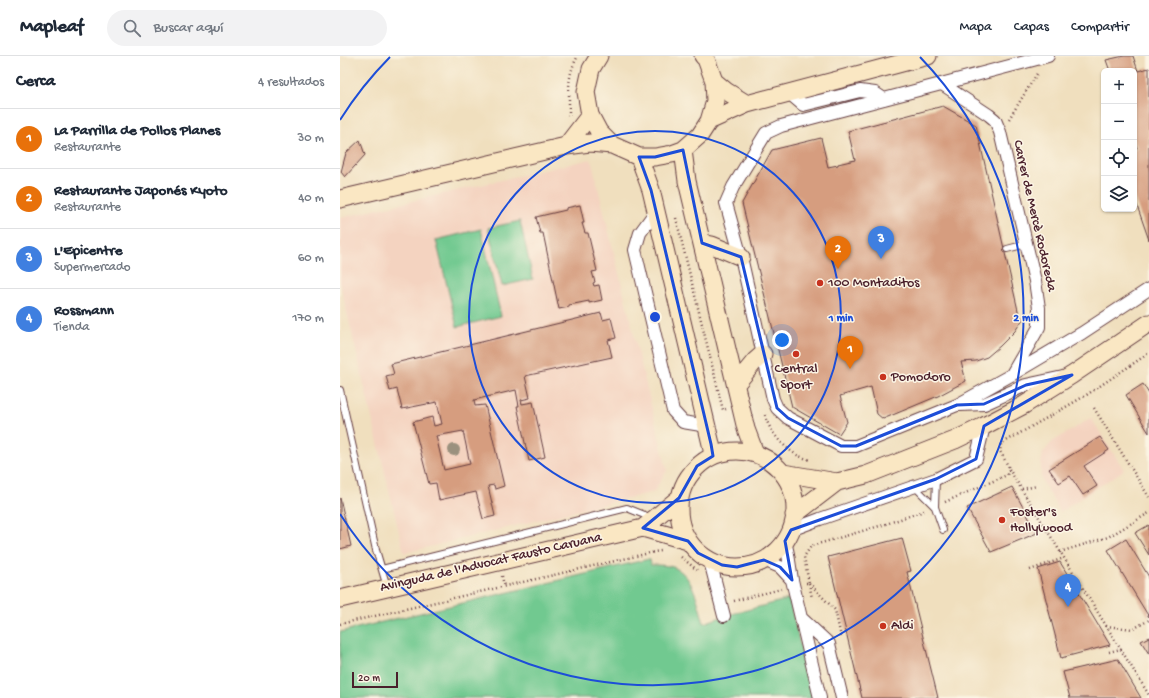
<!DOCTYPE html>
<html lang="es">
<meta charset="utf-8">
<style>
body{margin:0;font-family:"Gochi Hand",sans-serif;background:#f2f2f3;color:#1f2937}
.controls{position:absolute;right:12px;top:12px;display:grid;overflow:hidden;border-radius:6px;box-shadow:0 1px 3px #0004}
.controls button{width:36px;height:36px;display:grid;place-items:center;padding:0;border:0;border-bottom:1px solid #e0e1e3;background:#fff;color:#1f2937;font:20px sans-serif}
.scale{position:absolute;left:12px;bottom:10px;width:46px;box-sizing:border-box;padding-left:4px;border:2px solid #4a1f2b;border-top:0;font-size:11px;line-height:14px;white-space:nowrap;color:#4a1f2b;-webkit-text-stroke:3px #fcf5e5;paint-order:stroke}
.you{position:absolute;left:442px;top:284px;width:14px;height:14px;margin:-10px;border:3px solid #fff;border-radius:50%;background:#1a73e8;box-shadow:0 0 0 6px #1a73e833}
.badge{display:grid;place-items:center;width:26px;height:26px;border-radius:50%;background:#0f766e;color:#fff;font-size:13px;font-weight:700}
.pin{position:absolute;translate:-50% -33px;filter:drop-shadow(0 1px 2px #0008)}
.pin::after{content:'';position:absolute;top:21px;width:14px;height:12px;background:inherit;clip-path:polygon(0 0,100% 0,50% 100%)}
.list{margin:0;padding:0;list-style:none}
h2{display:flex;justify-content:space-between;align-items:center;height:52px;margin:0;padding:0 16px;font-size:17px}
h2 small{font-size:13px;font-weight:400;color:#747a83}
.list li{display:grid;grid-template-columns:26px 1fr auto;gap:12px;align-items:center;box-sizing:border-box;height:60px;padding:0 16px;border-top:1px solid #e0e1e3}
.list b{display:block;font-size:15px;white-space:nowrap}
.list p{margin:0;font-size:13px;white-space:nowrap;color:#747a83}
.list em{font-size:13px;font-style:normal;color:#747a83}
.icon{flex:none;width:22px;height:22px;fill:none;stroke:currentColor;stroke-width:2;stroke-linecap:round;stroke-linejoin:round}
.map{position:relative;flex:none;width:809px;height:642px;overflow:hidden}
header{display:flex;align-items:center;gap:24px;box-sizing:border-box;height:56px;padding:0 20px;background:#fff;border-bottom:1px solid #e0e1e3}
header strong{font-size:19px}
nav{display:flex;gap:22px;margin-inline-start:auto;font-size:14px}
.search{width:280px;height:36px;background:#f2f2f3;display:flex;align-items:center;gap:10px;box-sizing:border-box;padding:0 14px;border-radius:22px;color:#747a83;font-size:15px}
main{display:flex}
aside{flex:1;background:#fff}
.map>svg:first-child{display:block}
.built{fill:#f4d3c0}
.green{fill:#71c990;stroke:#5e745e}
.building{fill:#d69d7f;fill-rule:evenodd}
.lines{fill:none;stroke-linecap:round;stroke-linejoin:round}
.lane-casing{stroke:#633c41;stroke-width:8}
.street-casing{stroke:#633c41;stroke-width:14}
.secondary-casing{stroke:#633c41;stroke-width:19}
.path{stroke:#633c41;stroke-width:2.5;stroke-dasharray:1 3;stroke-linecap:butt}
.lane{stroke:#fff;stroke-width:6}
.street{stroke:#fff;stroke-width:12}
.secondary{stroke:#fae7c3;stroke-width:17}
.tree{fill:#9b917e}
.marked{fill:none;stroke:#1d4ed8;stroke-width:3;stroke-linejoin:round}
.ring{fill:none;stroke:#1d4ed8;stroke-width:2}
.poi-dot{fill:#c8321e;stroke:#fcf5e5;stroke-width:1.5}
.labels{text-anchor:middle;dominant-baseline:central;stroke-width:3;stroke-linejoin:round;paint-order:stroke}
.street-label{font-size:14px;fill:#4a1f2b;stroke:#fcf5e5}
.poi-label{font-size:14px;fill:#4a1f2b;stroke:#fcf5e5;text-anchor:start}
.centre{fill:#1d4ed8;stroke:#fcf5e5;stroke-width:2}
.ring-label{font-size:12px;text-anchor:middle;font-weight:bold;fill:#1d4ed8;stroke:#fcf5e5;stroke-width:3;stroke-linejoin:round;paint-order:stroke}
</style>
<header>
<strong>Mapleaf</strong>
<div class="search"><svg class="icon" aria-label="search" viewBox="0 0 24 24"><circle cx="10" cy="10" r="6"/><path d="M15 15l6 6"/></svg>Buscar aquí</div>
<nav><a>Mapa</a><a>Capas</a><a>Compartir</a></nav>
</header>
<main>
<aside>
<h2>Cerca<small>4 resultados</small></h2>
<ul class="list">
<li><span class="badge" style="background:#e8710a">1</span><div><b>La Parrilla de Pollos Planes</b><p>Restaurante</p></div><em>30 m</em></li>
<li><span class="badge" style="background:#e8710a">2</span><div><b>Restaurante Japonés Kyoto</b><p>Restaurante</p></div><em>40 m</em></li>
<li><span class="badge" style="background:#3f7fe0">3</span><div><b>L'Epicentre</b><p>Supermercado</p></div><em>60 m</em></li>
<li><span class="badge" style="background:#3f7fe0">4</span><div><b>Rossmann</b><p>Tienda</p></div><em>170 m</em></li>
</ul>
</aside>
<div class="map">
<svg width="809" height="642" viewBox="0 0 809 642">
<rect width="100%" height="100%" fill="#fcf5e5"/>
<filter id="ink" filterUnits="userSpaceOnUse"><feTurbulence type="fractalNoise" baseFrequency=".025" numOctaves="2"/><feDisplacementMap in="SourceGraphic" scale="8" xChannelSelector="R" yChannelSelector="G"/><feConvolveMatrix kernelMatrix="1 2 1 2 8 2 1 2 1" color-interpolation-filters="sRGB"/></filter>
<filter id="wash" filterUnits="userSpaceOnUse"><feTurbulence type="fractalNoise" baseFrequency=".012" numOctaves="4" result="noise"/><feDisplacementMap in="SourceGraphic" scale="16" xChannelSelector="R" yChannelSelector="G"/><feGaussianBlur stdDeviation="0.9" result="paint"/><feColorMatrix in="noise" values="0 0 0 0 0 0 0 0 0 0 0 0 0 0 0 0 0 1.4 0 .05"/><feComposite in="paint" operator="in"/></filter>
<g filter="url(#wash)">
<rect width="100%" height="100%" fill="#f0dfbe"/>
<!-- built -->
<path class="built" d="M251,103L327,414L314,436L64,497L0,227V162Z
M751,362L784,414L720,456L701,423V407L703,397L712,386Z"/>
<!-- green -->
<path class="green" d="M180,165L193,223L162,230L148,172Z
M141,173L161,260L117,271L96,184Z
M309,503L311,509C318,509 326,509 333,511C354,519 358,548 364,567L384,560L449,543L473,642H0V576Z"/>
<g id="blocks">
<!-- building -->
<path class="building" d="M784,0H793L798,15L809,12V184L794,141V94L797,92L794,84V15H770L766,4Z
M603,50L636,69L679,259L683,263L675,275L660,290L647,301L636,305L621,306L626,325L598,340L543,363L537,358L531,331L500,340L507,366L499,378L452,351L402,147L432,94L481,82L488,111L498,109V108L515,104L508,75Z
M20,84L25,99L5,121L1,116L6,97Z
M240,149L244,167H242L245,177H248L257,215L252,216L255,226L253,227L254,230L259,229L262,244L249,247V245L229,249V251L219,253L203,177H200L196,161L226,154V152Z
M261,257L263,264L271,262L276,282L268,284L272,301L185,320L190,342L181,344L182,348L193,346L205,401L189,405L177,350H179L176,334L134,344L135,350L145,349L164,430L155,433L154,429L148,430L155,460L143,463L136,436L99,444L96,427L89,428L73,366L92,361L94,370L102,368L97,346L62,353L57,333L50,335L46,320L54,318L51,308ZM123,375L130,408L104,414L96,380Z
M803,328L809,338V377L786,339Z
M760,381L769,394L744,410L757,430L743,439L730,420L719,427L709,413Z
M672,431L697,477L651,496L627,452Z
M0,442L11,490L0,493Z
M809,469V499L795,477Z
M562,482L571,515L567,516L598,642H522L488,501Z
M786,483L809,521V561L768,494Z
M720,506L770,589L721,602L698,513Z
M809,581V598L801,585Z
M778,603L801,642H730L723,616Z"/>
</g>
</g>
<g filter="url(#ink)">
<use href="#blocks" fill-opacity="0" stroke="#633c41" stroke-width="1"/>
<g class="lines">
<defs>
<path id="lane" d="M667,193L686,188
M0,334L36,494L47,531
M596,423L595,451L603,474
M574,430L595,451
M42,513L287,452L312,462"/>
<path id="street" d="M708,0L441,70L426,77L393,131L386,147L401,201L433,343L437,352L448,362L501,390H516L617,349L671,319L742,277L809,233
M602,28L649,59L655,64L660,76L695,225L699,252V271L672,318
M449,37L463,49L520,35L535,37L544,43
M316,155L300,177L295,194L333,355L343,366L367,370
M620,349L644,348L686,329L723,321
M451,474L480,463L596,423L636,403L644,370
M445,485L448,498L452,524L480,642
M424,504L440,511L452,524
M370,505L384,560
M461,562L489,588L502,642"/>
<path id="secondary" d="M259,0L251,13L246,36L250,59L259,76L272,89
M374,25L386,35L407,48
M369,65L407,48L588,0
M226,90L250,59
M343,94L347,125L406,373L415,397
M299,101L311,134L371,388L373,400
M0,143L226,90L250,87L272,89L299,101H315L332,98L343,94L360,79L369,65L375,45L374,25L366,3L363,0
M362,187L372,189L401,201
M396,328L415,305L423,298
M339 453a58 58 0 1 1 116 0a58 58 0 1 1-116 0Z
M443,417L497,426L526,419L615,384L644,370L684,349L732,319L809,267
M454,459L497,426
M303,472L348,485
M0,543L303,472L339,442"/>
</defs>
<!-- lane casing -->
<use href="#lane" class="lane-casing"/>
<!-- street casing -->
<use href="#street" class="street-casing"/>
<!-- secondary casing -->
<use href="#secondary" class="secondary-casing"/>
<!-- path -->
<path class="path" d="M229,34C229,21 232,10 238,0
M229,39V60
M669,63L698,16
M336,162L383,354L386,353
M754,352L809,441
M425,359C429,375 443,391 457,399C461,401 465,402 469,404
M669,413L809,639
M682,433L697,430
M605,446L667,419L669,412L660,395L661,388L745,340L809,297
M720,496L768,481L809,457
M341,501L357,514
M690,514L724,502
M162,520L164,530
M466,527H469L464,501L471,490L543,469L584,455
M469,527L495,554L501,581
M469,527L472,542
M394,545L441,533
M0,568L314,496L321,495
M766,570L793,573L809,564
M769,596L781,593"/>
<!-- lane -->
<use href="#lane" class="lane"/>
<!-- street -->
<use href="#street" class="street"/>
<!-- secondary -->
<use href="#secondary" class="secondary"/>
</g>
<!-- trees -->
<circle class="tree" cx="114" cy="394" r="6"/>
</g>
<!-- marked area -->
<path class="marked" d="M343,94L362,187L401,201L437,352L448,362L501,390H516L617,349L644,348L686,329L732,319L644,370L636,403L596,423L451,474L445,485L452,524L440,511L424,504L397,511L382,509L358,497L348,485L303,472L339,442L357,410L373,400L371,388L311,134L299,101H315Z"/>
<!-- distance rings -->
<g class="ring">
<circle cx="315" cy="261" r="186"/>
<path d="M0 64A371 371 0 0 1 50 1M580 1A371 371 0 1 1 0 458"/>
</g>
<!-- markers -->
<g class="poi-dot">
<circle cx="480" cy="227" r="4"/>
<circle cx="456" cy="298" r="4"/>
<circle cx="543" cy="321" r="4"/>
<circle cx="662" cy="464" r="4"/>
<circle cx="543" cy="570" r="4"/>
</g>
<g class="labels">
<!-- street labels -->
<g class="street-label">
<text transform="translate(694 160) rotate(77)">Carrer de Mercè Rodoreda</text>
<text transform="translate(151 507) rotate(-13)">Avinguda de l'Advocat Fausto Caruana</text>
</g>
<!-- poi labels -->
<g class="poi-label">
<text x="488" y="227">100 Montaditos</text>
<text x="456" y="313" text-anchor="middle">Central<tspan x="456" dy="16">Sport</tspan></text>
<text x="551" y="321">Pomodoro</text>
<text x="670" y="456">Foster's<tspan x="670" dy="16">Hollywood</tspan></text>
<text x="551" y="570">Aldi</text>
</g>
</g>
<circle cx="315" cy="261" r="6" class="centre"/>
<g class="ring-label">
<text x="501" y="265">1 min</text>
<text x="686" y="265">2 min</text>
</g>
</svg>
<div class="controls">
<button>+</button>
<button>−</button>
<button><svg class="icon" aria-label="locate" viewBox="0 0 24 24"><circle cx="12" cy="12" r="6"/><path d="M12 2v4M12 18v4M2 12h4M18 12h4"/></svg></button>
<button><svg class="icon" aria-label="layers" viewBox="0 0 24 24"><path d="M12 4l9 5-9 5-9-5zM3 14l9 5 9-5"/></svg></button>
</div>
<div class="scale">20 m</div>
<div class="you"></div>
<div class="pin badge" style="left:510px;top:313px;background:#e8710a">1</div>
<div class="pin badge" style="left:498px;top:213px;background:#e8710a">2</div>
<div class="pin badge" style="left:541px;top:203px;background:#3f7fe0">3</div>
<div class="pin badge" style="left:728px;top:551px;background:#3f7fe0">4</div>
</div>
</main>
